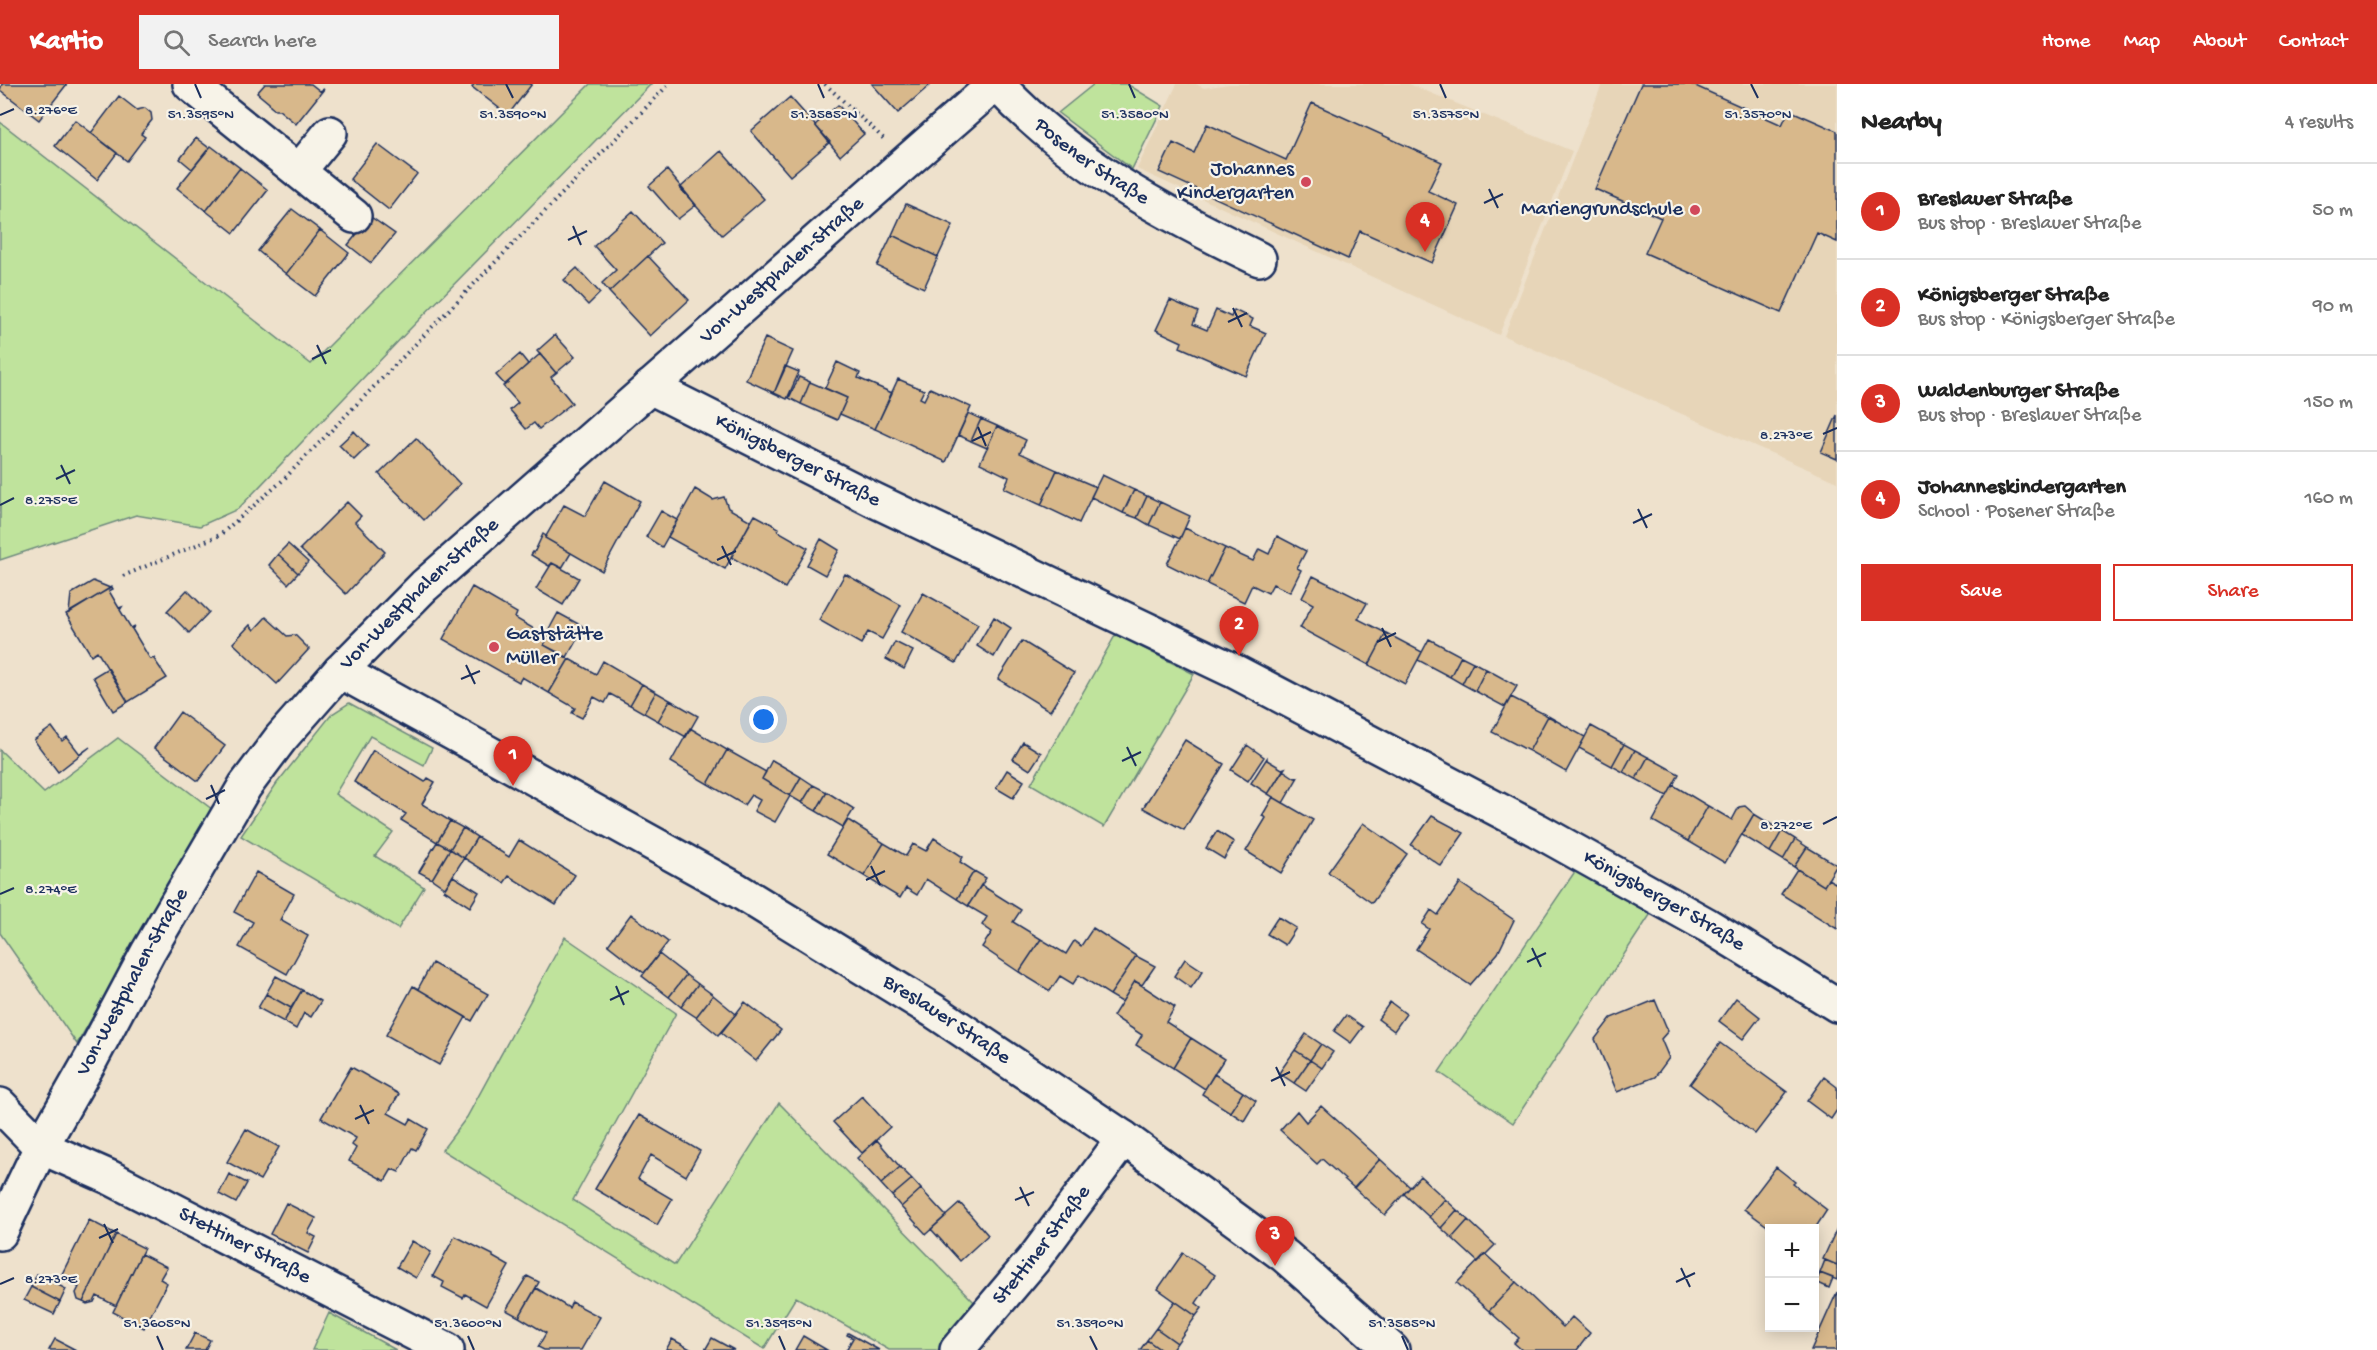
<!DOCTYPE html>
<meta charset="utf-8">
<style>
body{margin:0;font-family:"Gochi Hand",sans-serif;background:#f2f2f2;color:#222}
.controls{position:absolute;right:18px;bottom:18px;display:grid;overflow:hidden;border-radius:0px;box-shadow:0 3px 15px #0003}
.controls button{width:54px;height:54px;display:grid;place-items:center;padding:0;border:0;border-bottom:2px solid #e0e0e0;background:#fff;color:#222;font:30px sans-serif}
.you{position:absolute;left:764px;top:636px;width:21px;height:21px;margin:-15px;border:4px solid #fff;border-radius:50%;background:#1a73e8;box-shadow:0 0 0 9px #1a73e833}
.badge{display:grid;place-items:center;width:39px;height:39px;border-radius:50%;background:#d93025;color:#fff;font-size:20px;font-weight:700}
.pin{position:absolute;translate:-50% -50px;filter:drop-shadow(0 2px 3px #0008)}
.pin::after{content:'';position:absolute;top:32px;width:21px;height:18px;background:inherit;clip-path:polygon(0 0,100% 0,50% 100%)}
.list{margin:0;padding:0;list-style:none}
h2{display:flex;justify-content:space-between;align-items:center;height:78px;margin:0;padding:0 24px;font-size:26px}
h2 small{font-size:20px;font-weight:400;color:#767676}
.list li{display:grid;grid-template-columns:39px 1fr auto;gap:18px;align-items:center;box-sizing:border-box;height:96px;padding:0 24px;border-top:2px solid #e0e0e0}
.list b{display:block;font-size:22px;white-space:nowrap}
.list p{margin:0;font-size:20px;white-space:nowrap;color:#767676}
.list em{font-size:20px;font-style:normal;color:#767676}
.actions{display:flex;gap:12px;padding:18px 24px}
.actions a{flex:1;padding:14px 0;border:2px solid #d93025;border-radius:0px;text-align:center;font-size:21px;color:#d93025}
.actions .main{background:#d93025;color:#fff}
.icon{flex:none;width:33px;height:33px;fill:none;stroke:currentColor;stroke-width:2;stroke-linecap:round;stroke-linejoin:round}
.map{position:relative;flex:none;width:1837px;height:1266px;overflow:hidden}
header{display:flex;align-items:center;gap:36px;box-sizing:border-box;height:84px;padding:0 30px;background:#d93025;color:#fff}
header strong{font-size:28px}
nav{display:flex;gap:33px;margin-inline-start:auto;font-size:21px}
.search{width:420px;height:54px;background:#f2f2f2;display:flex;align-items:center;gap:15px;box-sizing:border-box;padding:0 21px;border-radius:0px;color:#767676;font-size:22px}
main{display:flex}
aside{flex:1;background:#fff}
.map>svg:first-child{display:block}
.built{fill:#e7d5b8}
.green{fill:#bfe39c;stroke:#6d897d;stroke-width:1.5}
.building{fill:#d8b88b;stroke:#1b2f5e;stroke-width:1.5}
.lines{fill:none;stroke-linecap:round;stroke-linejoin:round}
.minor-casing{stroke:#1b2f5e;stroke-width:38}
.path{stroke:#1b2f5e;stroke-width:4;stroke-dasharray:1.5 4.5;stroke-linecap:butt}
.minor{stroke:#f7f3e8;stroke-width:33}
.ticks{fill:none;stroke:#1b2f5e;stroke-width:2}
.poi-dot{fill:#d1495b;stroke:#f7f3e8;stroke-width:2}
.labels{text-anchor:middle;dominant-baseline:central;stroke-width:4.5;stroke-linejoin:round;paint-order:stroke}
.street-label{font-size:21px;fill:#1b2f5e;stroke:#f7f3e8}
.poi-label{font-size:21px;fill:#1b2f5e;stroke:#f7f3e8;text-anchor:end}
.ticks-label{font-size:15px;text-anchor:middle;fill:#1b2f5e;stroke:#f7f3e8;stroke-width:4.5;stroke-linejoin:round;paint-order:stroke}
</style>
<header>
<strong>Kartio</strong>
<div class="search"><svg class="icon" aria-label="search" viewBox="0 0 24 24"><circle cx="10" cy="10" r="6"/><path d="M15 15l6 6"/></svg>Search here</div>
<nav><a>Home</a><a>Map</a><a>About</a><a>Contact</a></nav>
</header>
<main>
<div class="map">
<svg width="1837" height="1266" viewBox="0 0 1837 1266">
<rect width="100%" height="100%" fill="#eee1cc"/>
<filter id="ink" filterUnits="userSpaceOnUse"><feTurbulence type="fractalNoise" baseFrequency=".0167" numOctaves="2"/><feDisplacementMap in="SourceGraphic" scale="12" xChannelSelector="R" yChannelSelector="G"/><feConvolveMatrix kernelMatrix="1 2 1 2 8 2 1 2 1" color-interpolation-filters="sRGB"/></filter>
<g filter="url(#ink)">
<!-- built -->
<path class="built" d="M1177,0H1196L1204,4L1229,0H1409L1572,67L1499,251L1137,85Z
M1602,0H1837V398L1504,252Z"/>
<!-- green -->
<path class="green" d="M590,0H651L409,246L238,425L200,442L136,431L0,476V38L311,280Z
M1094,0H1127L1163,22L1132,85L1058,29Z
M1116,550L1194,590L1104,743L1031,700Z
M349,619L432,664L424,681L370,652L335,710L393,748L375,772L424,803L398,845L241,752L277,699L332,630Z
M118,654L213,726L77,960L0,849V666L44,709Z
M1578,783L1654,825L1513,1039L1439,988Z
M565,853L676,929L573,1116L675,1181L779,1019L979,1223L940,1266H889L796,1213L764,1265L442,1066L467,1033Z
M329,1229L396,1266H312Z"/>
<!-- building -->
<path class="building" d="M2,0H67L39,36L0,6Z
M265,0H311L320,7L324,5L296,40L279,26H275L270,22L269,19L257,9Z
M474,0H532L508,31L472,3Z
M872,0H928L930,1L898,29Z
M1641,0H1691L1782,41L1789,26L1837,47V158L1817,149L1781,229L1645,169L1661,134L1595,105Z
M119,12L137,26L145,24L151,29L152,36L141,50L145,53L127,77L91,49Z
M790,13L830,58L790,92L751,47Z
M1312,19L1442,78L1428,107L1458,121L1432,179L1360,147L1348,175L1159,88L1173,59L1194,69L1207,40L1286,76Z
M838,21L864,50L840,72L815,41Z
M75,36L117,69L97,96L55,62Z
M196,54L209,64L192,85L180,75Z
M377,60L417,90L389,126L350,95Z
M211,62L240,84L206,127L177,104Z
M721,67L764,115L722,151L680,104Z
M240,84L268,106L234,149L206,127Z
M667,86L696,121L678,135L649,102Z
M906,120L953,141L938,173L892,151Z
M292,125L320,146L286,190L258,167Z
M633,127L662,159L609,208L602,199L616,186L594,162Z
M371,133L395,150L371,179L348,161Z
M320,146L349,169L315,212L286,190Z
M892,151L938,173L924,204L877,182Z
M648,172L689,216L650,252L609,208Z
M577,184L600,209L588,221L564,196Z
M1170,216L1198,228L1193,240L1207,246L1216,226L1231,233L1234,226L1253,235L1250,242L1266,249L1246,292L1180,263L1182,258L1156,246Z
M555,251L575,273L556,289L537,267Z
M765,254L793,267L774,309L746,296Z
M520,270L528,280L505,301L496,291Z
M540,270L556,289L551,293L572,319L539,345L534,339L526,345L510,326L518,319L503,302Z
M837,278L860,289L858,294L892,309L875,345L840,330L847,314L825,304Z
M785,282L799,288L787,315L774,309Z
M799,293L810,298L801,320L789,314Z
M898,295L924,306L920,314L924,316L930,304L971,323L946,378L875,345Z
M810,298L847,314L837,336L801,320Z
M968,329L981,335L971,357L958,351Z
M1837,331V375L1821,368Z
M981,335L997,342L987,364L971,357Z
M997,342L1026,356L1020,369L1057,386L1041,421L1004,404L1009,393L980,379Z
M354,347L368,362L354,376L339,361Z
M416,354L460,400L424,436L379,390Z
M1057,386L1096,403L1079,439L1041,421Z
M1102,391L1134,406L1123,429L1091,413Z
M605,397L640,417L602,487L545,454L564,421L585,432Z
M695,405L713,416L724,413L728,424L751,437L725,485L668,453Z
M1134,406L1147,412L1137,434L1123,429Z
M1147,412L1160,418L1149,441L1137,434Z
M347,418L361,432L355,438L385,468L346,510L300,465Z
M1160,418L1190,432L1180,455L1149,441Z
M661,427L677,436L662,463L646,453Z
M755,431L779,444L778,447L808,464L785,504L731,473Z
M1185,444L1225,464L1207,500L1167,480Z
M543,450L546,452L545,454L571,469L562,484L552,479L549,482L531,471L533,468L534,469Z
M1277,452L1306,467L1297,484L1301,486L1290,508L1273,500L1268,509L1252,501L1244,518L1207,500L1225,464L1253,477L1259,465L1269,470Z
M821,455L839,466L825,491L807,481Z
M288,460L308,478L298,489L278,470Z
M278,470L298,489L288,500L269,481Z
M552,479L579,494L563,521L536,505Z
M845,490L901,521L882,555L868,548L861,560L819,536Z
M1313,492L1367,519L1358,535L1386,549L1369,581L1300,544L1313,520L1302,514Z
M93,497L110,504L69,529L71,510Z
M112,503L113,505L109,507L119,524L122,523L120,526L131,544L135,542L132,545L150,575L156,574L154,575L167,594L128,618L97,567L91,571L66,530Z
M472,503L517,529L515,534L548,553L544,561L569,575L549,609L522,593L519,598L443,555Z
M187,506L209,528L189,549L167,527Z
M923,509L978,540L956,579L901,548Z
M558,529L584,543L567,573L544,561L548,553L546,551Z
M266,533L287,552L295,551L309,565L277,600L233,559L250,541L254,546Z
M994,533L1011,544L994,573L977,562Z
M1386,549L1422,568L1405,600L1369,581Z
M1429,555L1461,572L1450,593L1418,576Z
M1022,557L1074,589L1050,627L998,595Z
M895,558L913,567L904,585L886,575Z
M1461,572L1473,578L1462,600L1450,593Z
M569,575L596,590L603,577L642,600L630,621L610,610L605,619L594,613L582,634L572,629L575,624L549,609Z
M1473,578L1486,585L1475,607L1462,600Z
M108,584L128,618L113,627L93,593Z
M1486,585L1517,602L1505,623L1475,607Z
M642,600L656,608L644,629L630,621Z
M656,608L670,616L658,637L644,629Z
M1511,613L1548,632L1529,667L1492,648Z
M670,616L698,632L686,653L658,637Z
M180,628L225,662L198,697L154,664Z
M1548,632L1585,653L1566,688L1529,667Z
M1591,642L1624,660L1612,682L1579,664Z
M52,643L62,657L67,653L80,670L90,663L58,688L34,656Z
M690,644L727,666L708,700L671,678Z
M1185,656L1224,680L1184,746L1143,724Z
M1023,658L1041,669L1030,686L1013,675Z
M1624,660L1635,666L1623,688L1612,682Z
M1247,661L1264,673L1248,697L1231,686Z
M373,666L425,698L428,694L435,698L422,720L450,737L437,758L401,736L406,730L354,698Z
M727,666L766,688L762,695L790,712L775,738L754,727L760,716L751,711L744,721L708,700Z
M1635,666L1648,673L1636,695L1623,688Z
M1648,673L1679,690L1667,712L1636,695Z
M1267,674V676L1282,685L1285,684L1268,710L1251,699Z
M772,676L801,693L790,712L762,695Z
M1007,686L1024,697L1013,714L996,704Z
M1283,686L1295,694L1298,693L1283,719L1268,710Z
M801,693L813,701L802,719L790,712Z
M813,701L827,708L816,727L802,719Z
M1673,701L1708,722L1688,757L1653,737Z
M827,708L854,725L843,743L816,727Z
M1273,713L1313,736L1281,789L1246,767L1266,734L1262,732Z
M1708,722L1732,736L1739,723L1745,722L1754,730L1725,779L1688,757Z
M1754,730L1782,747L1770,768L1742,751Z
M1432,732L1464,749L1441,782L1411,761Z
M848,736L884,759L864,792L827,770Z
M450,737L463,744L450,765L437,758Z
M1363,739L1407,770L1372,819L1328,788Z
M463,744L477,753L464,774L450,765Z
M1217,747L1234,758L1224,775L1206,764Z
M1782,747L1795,755L1783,776L1770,768Z
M477,753L509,773L519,756L575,791L556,821L509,792L504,799L464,774Z
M934,754L963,773L960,778L974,787L957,815L926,795L917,811L906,804L900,814L864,792L884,759L906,772L913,760L926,767Z
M1795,755L1807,763L1794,783L1783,776Z
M437,758L450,765L432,795L419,788Z
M1807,763L1837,781L1824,802L1794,783Z
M450,765L464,774L445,804L432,795Z
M1797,785L1824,802L1828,795L1837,800V845L1781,810Z
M974,787L986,794L968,822L957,815Z
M256,788L294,810L280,836L308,852L287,890L239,863L253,838L234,828Z
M453,792L479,808L470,823L444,806Z
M1460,799L1514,836L1498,869L1470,901L1416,865L1429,845L1422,840L1431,826L1438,831Z
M981,801L1021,826L1013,838L1041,855L1019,888L982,863L992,848L982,841L987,833L968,822Z
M631,830L668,858L644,889L608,861Z
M1278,833L1296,844L1285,861L1267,850Z
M1093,844L1136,872L1110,911L1079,891L1073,900L1060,892L1050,907L1019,888L1041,855L1066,870L1074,857L1081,862Z
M659,870L686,891L669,913L642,892Z
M1136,872L1155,882L1142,901L1135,897L1122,918L1110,911Z
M1185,875L1203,887L1191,904L1174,892Z
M432,879L488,910L472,937L418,905Z
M686,891L698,900L681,923L669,913Z
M276,892L302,906L291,924L266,910Z
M1135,897L1175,923L1166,938L1191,954L1173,984L1136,961L1142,951L1113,932Z
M698,900L713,911L696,933L681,923Z
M413,902L466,933L439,981L386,951Z
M302,906L321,917L311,933L304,929L296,945L284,938Z
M266,910L291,924L284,938L258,924Z
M713,911L736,930L718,951L696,933Z
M1736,914L1760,933L1743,955L1719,937Z
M1655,916L1668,947L1661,955L1669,974L1655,993L1617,1008L1595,955L1611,934Z
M745,918L781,946L756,977L721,949Z
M1390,918L1406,930L1394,947L1378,935Z
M1346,931L1363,943L1351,959L1334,947Z
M1306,950L1321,960L1310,976L1295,966Z
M1191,954L1224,975L1205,1005L1173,984Z
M1720,959L1787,1008L1755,1050L1690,1000Z
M1321,960L1333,968L1322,984L1310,976Z
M1295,966L1310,976L1294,999L1279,989Z
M1310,976L1322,984L1306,1007L1294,999Z
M351,983L399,1010L388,1029L408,1040L411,1035L428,1045L416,1066L412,1064L399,1088L392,1085L385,1097L349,1077L356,1064L352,1061L356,1054L321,1034Z
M1214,990L1243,1008L1230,1028L1202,1010Z
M1824,993L1837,1003V1026L1831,1035L1807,1017Z
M1243,1008L1256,1017L1244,1037L1230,1028Z
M862,1012L890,1043L862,1069L833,1038Z
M1321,1022L1380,1075L1354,1104L1322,1075L1317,1080L1280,1046L1297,1027L1306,1038Z
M639,1031L700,1067L686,1092L651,1071L638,1095L672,1115L657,1141L595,1105Z
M246,1045L279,1063L260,1096L227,1078Z
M877,1056L900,1083L881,1100L857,1074Z
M1380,1075L1410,1103L1385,1131L1354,1104Z
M900,1083L912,1095L892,1112L881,1100Z
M1776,1083L1795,1098L1793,1100L1827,1126L1814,1146V1144H1770L1744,1125Z
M229,1090L247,1099L236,1119L219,1110Z
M1420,1092L1445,1115L1429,1133L1404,1110Z
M912,1095L921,1105L901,1123L892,1112Z
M921,1105L946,1132L926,1150L901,1123Z
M1445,1115L1457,1126L1441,1144L1429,1133Z
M286,1119L316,1134L308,1149L316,1153L308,1169L270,1150Z
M960,1119L988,1151L960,1177L931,1145Z
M1457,1126L1468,1136L1452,1154L1441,1144Z
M89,1136L116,1150L83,1218L78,1216L76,1209L79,1203L60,1194Z
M1468,1136L1495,1161L1478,1178L1452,1154Z
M1837,1144V1181L1823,1175Z
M116,1150L144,1164L116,1222L97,1212L94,1218L87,1220L83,1218Z
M455,1152L493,1171V1173L509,1182L486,1222L465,1210L463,1214L442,1203L444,1198L433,1192Z
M412,1157L431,1168L416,1194L397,1183Z
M1183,1169L1215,1191L1196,1219L1202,1224L1196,1232L1158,1205Z
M141,1170L167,1183L160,1195L167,1199L144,1244L113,1228Z
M1485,1170L1516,1198L1489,1227L1457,1199Z
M1825,1176L1837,1181V1196L1820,1189Z
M1820,1189L1833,1194L1829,1204L1816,1198Z
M37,1190L66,1205L60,1218L31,1203Z
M527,1192L539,1198L519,1233L506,1226Z
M1516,1198L1563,1243L1572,1233L1590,1249L1577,1266H1522L1514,1259L1519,1254L1489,1227Z
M31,1203L60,1218L54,1230L24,1216Z
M536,1204L569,1224L572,1218L600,1233L581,1266H544L538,1263L546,1249L519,1233Z
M1837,1208V1266H1811Z
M1175,1217L1196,1232L1177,1259L1156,1244Z
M1156,1244L1177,1259L1172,1266H1161L1147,1256Z
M195,1249L210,1256L205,1266H186Z
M848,1249L879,1266H846L853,1254L847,1251Z
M803,1252L827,1266H795Z
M712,1254L734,1266H705Z
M55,1255L76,1266H49Z
M672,1255L692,1266H666Z
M1147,1256L1161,1266H1140Z"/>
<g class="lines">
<defs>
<g id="minor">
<path d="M190,0L354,132"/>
<path id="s1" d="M997,0C1072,81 1162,128 1259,175"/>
<path d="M299,87L330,49"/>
<path id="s2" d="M650,303L872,415L1232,586L1537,746L1707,841L1837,921"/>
<path id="s3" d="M340,587L737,806L934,927L1124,1054L1285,1172L1392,1266"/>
<path id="s4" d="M0,1021L41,1063L109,1093L447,1266"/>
<path id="s5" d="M0,1149L41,1063L90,977L148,868L245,702L281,654L340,587L424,502L995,0"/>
<path id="s6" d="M957,1266L1034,1175L1124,1054"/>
</g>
</defs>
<!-- minor casing -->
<use href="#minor" class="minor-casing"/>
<!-- path -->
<path class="path" d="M825,0L884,55
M123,492L220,451L282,397L669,0"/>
<!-- minor -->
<use href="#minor" class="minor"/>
</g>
</g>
<!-- ticks -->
<path class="ticks" d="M195,0L201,14M506,0L513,14M818,0L824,14M1129,0L1135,14M1440,0L1446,14M1751,0L1758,14M0,31L14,25M1489,105L1498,124M1484,119L1503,110M573,142L581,161M568,156L587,147M1233,224L1242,243M1228,238L1247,229M317,261L326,280M312,275L331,266M978,343L986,362M1823,350L1837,344M972,357L991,348M61,381L70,400M56,395L75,386M0,421L14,414M1638,425L1647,444M1633,439L1652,430M722,462L731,481M717,476L736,467M1382,544L1391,563M1377,558L1396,549M466,581L475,600M461,595L480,587M1127,663L1136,682M1122,677L1141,668M211,701L219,720M206,715L225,706M1823,740L1837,733M871,782L880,801M866,796L885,787M0,810L14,804M1532,864L1541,883M1527,878L1546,869M616,902L624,921M610,916L629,907M1276,983L1285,1002M1271,997L1290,988M360,1021L369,1040M355,1035L374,1026M1020,1103L1029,1122M1015,1116L1034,1108M104,1140L113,1159M99,1154L118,1145M1681,1184L1690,1203M1676,1198L1695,1189M0,1200L14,1194M157,1252L163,1266M468,1252L474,1266M779,1252L785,1266M1090,1252L1097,1266M1402,1252L1408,1266"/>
<!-- markers -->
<g class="poi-dot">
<circle cx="1306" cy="98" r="6"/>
<circle cx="1695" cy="126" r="6"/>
<circle cx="494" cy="563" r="6"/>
</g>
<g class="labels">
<!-- street labels -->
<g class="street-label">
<text stroke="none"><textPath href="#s1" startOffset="123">Posener Straße</textPath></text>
<text stroke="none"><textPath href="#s5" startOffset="1256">Von-Westphalen-Straße</textPath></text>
<text stroke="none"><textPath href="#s2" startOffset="165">Königsberger Straße</textPath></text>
<text stroke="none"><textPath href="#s5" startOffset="770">Von-Westphalen-Straße</textPath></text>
<text stroke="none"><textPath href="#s2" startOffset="1137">Königsberger Straße</textPath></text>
<text stroke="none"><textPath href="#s5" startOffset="284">Von-Westphalen-Straße</textPath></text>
<text stroke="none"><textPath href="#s3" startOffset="700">Breslauer Straße</textPath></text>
<text stroke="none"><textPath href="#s6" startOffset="135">Stettiner Straße</textPath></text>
<text stroke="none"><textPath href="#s4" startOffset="285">Stettiner Straße</textPath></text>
</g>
<!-- poi labels -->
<g class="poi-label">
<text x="1294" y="86">Johannes<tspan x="1294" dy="24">Kindergarten</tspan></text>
<text x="1683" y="126">Mariengrundschule</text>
<text x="506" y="551" text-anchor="start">Gaststätte<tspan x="506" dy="24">Müller</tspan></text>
</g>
</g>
<g class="ticks-label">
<text x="51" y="30">8.276°E</text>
<text x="201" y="34">51.3595°N</text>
<text x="513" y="34">51.3590°N</text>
<text x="824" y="34">51.3585°N</text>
<text x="1135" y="34">51.3580°N</text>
<text x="1446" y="34">51.3575°N</text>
<text x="1758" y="34">51.3570°N</text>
<text x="1786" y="355">8.273°E</text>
<text x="51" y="420">8.275°E</text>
<text x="1786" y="745">8.272°E</text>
<text x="51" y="809">8.274°E</text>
<text x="51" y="1199">8.273°E</text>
<text x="157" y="1243">51.3605°N</text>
<text x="468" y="1243">51.3600°N</text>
<text x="779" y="1243">51.3595°N</text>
<text x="1090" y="1243">51.3590°N</text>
<text x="1402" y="1243">51.3585°N</text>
</g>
</svg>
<div class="controls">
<button>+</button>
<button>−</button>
</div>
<div class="you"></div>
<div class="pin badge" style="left:513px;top:702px">1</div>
<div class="pin badge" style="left:1239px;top:572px">2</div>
<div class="pin badge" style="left:1275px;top:1182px">3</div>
<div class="pin badge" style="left:1425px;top:168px">4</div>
</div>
<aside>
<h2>Nearby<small>4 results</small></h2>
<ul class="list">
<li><span class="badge">1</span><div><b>Breslauer Straße</b><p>Bus stop · Breslauer Straße</p></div><em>50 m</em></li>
<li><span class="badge">2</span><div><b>Königsberger Straße</b><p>Bus stop · Königsberger Straße</p></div><em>90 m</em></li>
<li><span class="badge">3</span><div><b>Waldenburger Straße</b><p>Bus stop · Breslauer Straße</p></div><em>150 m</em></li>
<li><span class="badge">4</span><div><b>Johanneskindergarten</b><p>School · Posener Straße</p></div><em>160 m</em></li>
</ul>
<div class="actions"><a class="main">Save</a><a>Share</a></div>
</aside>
</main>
